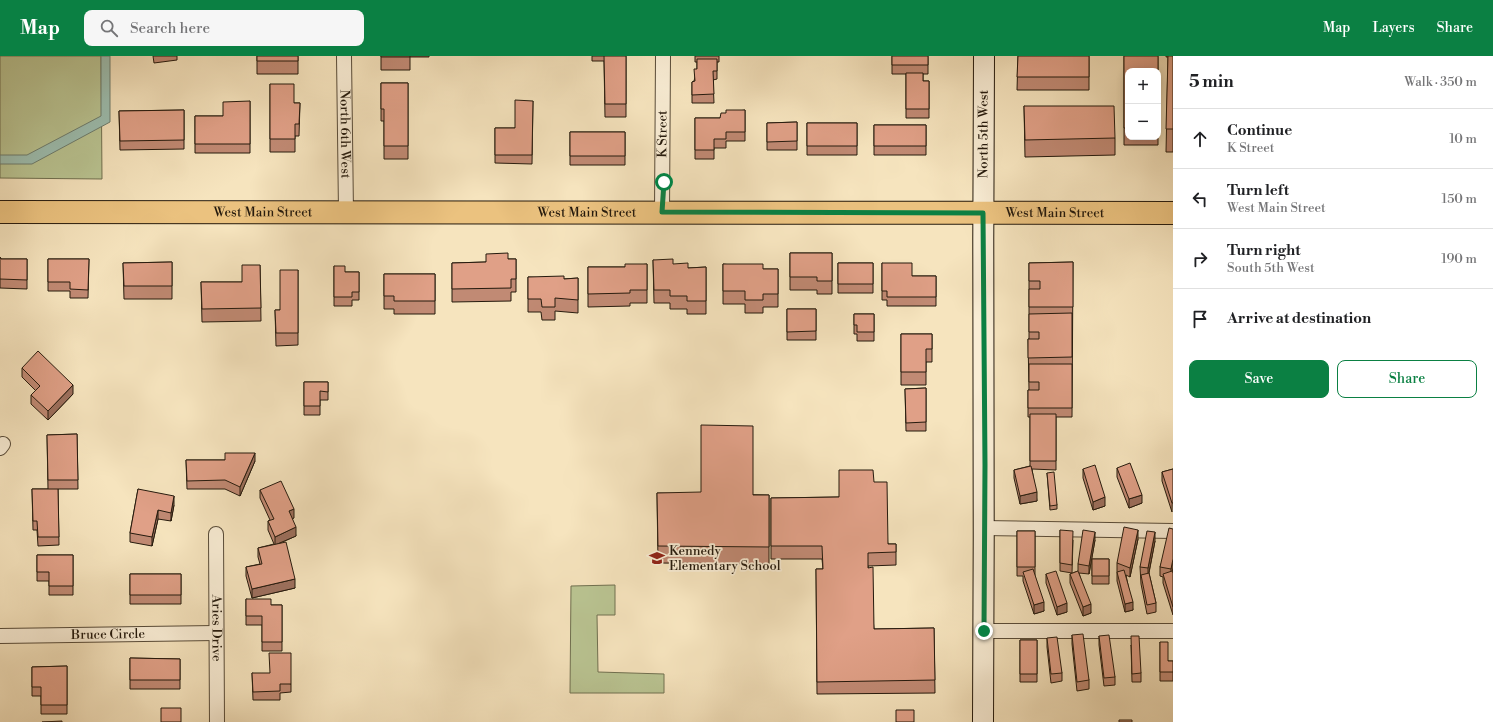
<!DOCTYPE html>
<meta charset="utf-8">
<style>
body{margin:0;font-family:"Libre Bodoni",serif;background:#f6f6f6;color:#202124}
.controls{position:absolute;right:12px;top:12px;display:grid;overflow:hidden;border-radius:8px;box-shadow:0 2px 10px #0003}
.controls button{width:36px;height:36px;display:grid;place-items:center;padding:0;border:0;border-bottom:1px solid #e0e0e0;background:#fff;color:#202124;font:20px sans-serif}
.stop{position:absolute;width:12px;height:12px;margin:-9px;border:3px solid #0b8043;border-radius:50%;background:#fff}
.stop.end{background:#0b8043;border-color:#fff;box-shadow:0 1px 4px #0008}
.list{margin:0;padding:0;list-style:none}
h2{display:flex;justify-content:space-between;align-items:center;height:52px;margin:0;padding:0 16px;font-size:17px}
h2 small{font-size:13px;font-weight:400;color:#757577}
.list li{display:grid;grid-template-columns:26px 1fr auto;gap:12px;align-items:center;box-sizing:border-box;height:60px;padding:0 16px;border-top:1px solid #e0e0e0}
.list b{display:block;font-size:15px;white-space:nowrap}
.list p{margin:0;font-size:13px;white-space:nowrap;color:#757577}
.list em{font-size:13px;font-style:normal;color:#757577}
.actions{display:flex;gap:8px;padding:12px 16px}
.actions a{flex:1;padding:9px 0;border:1px solid #0b8043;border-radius:8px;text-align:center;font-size:14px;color:#0b8043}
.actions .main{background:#0b8043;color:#fff}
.icon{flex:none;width:22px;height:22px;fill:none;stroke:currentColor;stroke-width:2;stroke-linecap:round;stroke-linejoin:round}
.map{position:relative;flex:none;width:1173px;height:666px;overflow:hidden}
header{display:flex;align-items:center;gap:24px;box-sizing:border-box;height:56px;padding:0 20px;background:#0b8043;color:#fff}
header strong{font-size:19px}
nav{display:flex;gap:22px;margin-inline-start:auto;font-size:14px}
.search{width:280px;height:36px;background:#f6f6f6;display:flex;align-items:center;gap:10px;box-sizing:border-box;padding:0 14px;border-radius:8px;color:#757577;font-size:15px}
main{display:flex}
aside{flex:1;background:#fff}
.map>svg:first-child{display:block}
.green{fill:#bac593;stroke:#707050}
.water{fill:#9dbfb1;stroke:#6d7d6f}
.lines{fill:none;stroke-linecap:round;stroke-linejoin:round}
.street-casing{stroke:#594c39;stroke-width:16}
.secondary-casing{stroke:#251a0d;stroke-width:22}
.primary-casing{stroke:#251a0d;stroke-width:24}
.street{stroke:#f9edd5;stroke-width:14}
.secondary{stroke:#f9edd5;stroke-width:20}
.primary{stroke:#ebc27f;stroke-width:22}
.wall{fill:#c18a74;stroke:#251a0d;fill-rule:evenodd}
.shaded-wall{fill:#9d705e;stroke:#251a0d}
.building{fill:#e0a087;stroke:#251a0d}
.route{stroke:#0b8043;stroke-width:5}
.labels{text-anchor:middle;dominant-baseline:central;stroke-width:3.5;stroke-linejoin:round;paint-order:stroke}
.street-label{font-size:13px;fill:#251a0d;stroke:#f9edd5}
.poi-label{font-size:13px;fill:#251a0d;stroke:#f9edd5;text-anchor:start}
</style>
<header>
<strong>Map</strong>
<div class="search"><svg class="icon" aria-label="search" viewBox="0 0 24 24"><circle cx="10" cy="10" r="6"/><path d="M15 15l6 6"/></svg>Search here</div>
<nav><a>Map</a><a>Layers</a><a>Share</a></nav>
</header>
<main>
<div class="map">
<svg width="1173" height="666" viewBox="0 0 1173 666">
<rect width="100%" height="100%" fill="#f6e4be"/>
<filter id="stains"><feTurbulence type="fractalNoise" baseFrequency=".005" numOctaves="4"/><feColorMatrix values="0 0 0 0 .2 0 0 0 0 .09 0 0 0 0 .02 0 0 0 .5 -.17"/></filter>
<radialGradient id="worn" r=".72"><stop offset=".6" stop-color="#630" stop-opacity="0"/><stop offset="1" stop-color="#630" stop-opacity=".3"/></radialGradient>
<!-- green -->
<path class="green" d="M0,0H101L102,123L0,122Z
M615,529V559H597L598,616L664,618V637H570L571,530Z"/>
<!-- water -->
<path class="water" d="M101,0H110V66L32,108H0V99H27L101,60Z"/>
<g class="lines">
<defs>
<g id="street">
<path id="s1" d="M344,0L346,156"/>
<path id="s2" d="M662,156L663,0"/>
<path d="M0,392L3,388"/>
<path d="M983,472L1173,475"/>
<path id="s3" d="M216,478L217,666"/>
<path d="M984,575H1173"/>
<path id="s4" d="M0,580L215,577"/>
</g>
<g id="secondary">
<path id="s5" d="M983,666C985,444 982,222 984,0"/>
</g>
<g id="primary">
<path id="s6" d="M0,156L1173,157"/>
</g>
</defs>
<!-- street casing -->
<use href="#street" class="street-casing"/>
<!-- secondary casing -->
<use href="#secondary" class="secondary-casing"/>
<!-- primary casing -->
<use href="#primary" class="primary-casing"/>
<!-- street -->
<use href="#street" class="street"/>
<!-- secondary -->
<use href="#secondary" class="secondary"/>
<!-- primary -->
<use href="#primary" class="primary"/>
</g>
<!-- wall -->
<path class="wall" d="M153,0H177V4L154,7Z
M257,0H298V18H257Z
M381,0H429V1H410V14H381Z
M592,0H626V61H605L604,5H592Z
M695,0H719V6H717V23L713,24L714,47H692V26L694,25L697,13V6H695Z
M892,0H928V18H923V25H929V62H906V18H892Z
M1018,0H1089V34H1017Z
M1124,0H1158V89H1124ZM1128,15H1158V81H1128Z
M1166,0H1173V96H1166L1168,1H1166Z
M381,27H408V103H384V65H381Z
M270,28L294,47H300L299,80H295V96H270Z
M250,45V97H195V60H223Z
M533,45L532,108L495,107V72H515Z
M1024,50L1115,82V99L1025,101Z
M184,54V93L120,94L119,55Z
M745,54V85H726V92H714V103H695V62H720L726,57Z
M797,66V94H767V67Z
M807,67H857V99H807Z
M874,69H926V99H874Z
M570,76H625V109H570Z
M790,197H832V238H817V234H790Z
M0,201L1,203H27V233L0,232Z
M48,203H89L88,242H70V235H48Z
M508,203H516V236H511V245L452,246V207L486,206Z
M653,204L688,212L706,211V258H687V253H670V247H654Z
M172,206V243H124L123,207Z
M1073,206L1072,361H1056V414L1032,413L1037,445L1020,448L1014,422V414L1030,410V361H1028V334H1029L1028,283H1029V207Z
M838,207H873V237H838Z
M882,207L912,220H936V250H887V244H882Z
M647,208V247H630V250L588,251V211H625Z
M723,208L763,213H778V251H763V257H745V248H723Z
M260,209L261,265L202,266L201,226H242Z
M334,210L345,216H359V244H352V250H334Z
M298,214V289L276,290L275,254H280Z
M384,218H435V258H394V253H384Z
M528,221L564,223L578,222V257L555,255V264H542L541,256H528Z
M787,253H816V284H787Z
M854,258H874V285H857V278H854Z
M901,278H932V306H926V329H901Z
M22,312L73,338L48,364L31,348V339L36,335L22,321Z
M304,326H328V344H320V359H304Z
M926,332V375H906L905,333Z
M77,378L78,433H58L59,489L38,490L37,474H33L32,433H48L47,379Z
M186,404H225L255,405L240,440L225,433H187Z
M1117,412L1142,447L1129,452L1117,421Z
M1083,413L1105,450L1093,454L1083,422Z
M1173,413L1172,456L1162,425V416Z
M1047,417L1057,449V453L1050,454Z
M874,426L888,488H896V509L868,510L874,573L934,572L935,637L817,638L816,513H823L822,503H771V442L839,441Z
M138,433L174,449L171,465L158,463L152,490L130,486V477Z
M260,434L294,462H292L296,480L280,487L295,532L252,542L246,520V511L260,508L258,501V492L274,488L268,474V465L270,464L260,442Z
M657,437L769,439V508L658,507Z
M1173,473V512L1172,515L1173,517V559L1163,527V521L1160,520V511Z
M1060,474L1073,484L1072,517L1060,515Z
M1017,475H1035V520L1044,555L1034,558L1023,525V520H1017Z
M1138,483L1130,521L1126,519L1133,554L1125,556L1117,525V507Z
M1095,484L1089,518L1079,517L1091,557L1083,560L1070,527V518L1078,515V508Z
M1155,485L1149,517L1156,547V556L1147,558L1141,528L1140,511Z
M37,499H73V539H49V525H37Z
M1092,503H1109V528H1092Z
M130,518H181V548H130Z
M1046,518L1067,556L1057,559L1046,527Z
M246,543L271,549H282V595H262V569H246Z
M1072,579L1089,624V633L1077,635L1072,588Z
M1099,580L1115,621V629L1104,630L1099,589Z
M1047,582L1062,617V625L1051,627L1047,591Z
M1020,584H1037V626H1020Z
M1160,586L1168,605H1173V625H1160Z
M1131,589L1141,617V626H1132Z
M130,602L180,603V633H130Z
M67,610V658H41V640H32V611Z
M252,617L291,628V636L280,637V644H253Z"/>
<!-- shaded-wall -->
<path class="shaded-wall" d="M73,329V338L48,364V355Z
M255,397V405L240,440V431Z
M1037,436V445L1020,448V440Z
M1142,439V447L1129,452V443Z
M174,440V449L171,465V457Z
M1105,441V450L1093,454V446Z
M294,453V462L289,464V455Z
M158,454V463L152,490V481Z
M296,471V480L275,489V481Z
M1138,474V483L1130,521V512Z
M1095,476V484L1089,518V510Z
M1155,476V485L1148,521V512Z
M1173,503V512L1171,522V513Z
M295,523V532L252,542V533Z
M1044,546V555L1034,558V549Z
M1133,546V554L1125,556V548Z
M1067,547V556L1057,559V551Z
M1091,548V557L1083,560V551Z"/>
<!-- building -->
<path class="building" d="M257,0H298V5H257Z
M381,0H410V1H381Z
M604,0H626V48H605Z
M892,0H928V9H892Z
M1018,0H1089V21H1017Z
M1124,0H1158V73V15H1128V72H1124Z
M1168,0H1173V73H1166Z
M697,3H717V15H713L714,38L692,39V26L695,25L694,13H697Z
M906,17H923V25H929V53H906Z
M381,27H408V90H384V53H381Z
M270,28H294V47H300L299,68H295V83H270Z
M515,44L533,45L532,99H495V72H515Z
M250,45V88H195V60H223V46Z
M1024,50H1114L1115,82L1025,84Z
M184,54V84L120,85L119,55Z
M726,54H745V76H726V83H714V94H695V62H720L721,57H726Z
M797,66V85L767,86V67Z
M807,67H857V90H807Z
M874,69H926V90H874Z
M570,76H625V100H570Z
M508,197V203H516V223H511V232L452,233V207L486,206V198Z
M790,197H832V225H817V221H790Z
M0,201L1,203H27V224L0,223Z
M48,203H89L88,234L70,233V226H48Z
M673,203V208L688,207V212L706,211V245H687V240H670V234H654L653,204Z
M172,206V230H124L123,207Z
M1073,206V251H1029V233H1040V225H1029V207Z
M838,207H873V228H838Z
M882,207H912V220H936V241H887V235H882Z
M625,208H647V234H630V237L588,238V211H625Z
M723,208H763V213H778V238H763V244H745V235H723Z
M242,209H260L261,252L202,253L201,226H242Z
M334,210H345V216H359V236H352V241H334Z
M280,214H298V277H276L275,254H280Z
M384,218H435V245H394V240H384Z
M564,220V223L578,222V244L555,242V251H542L541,243H528V221Z
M787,253H816V275L787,276Z
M1072,257V301L1028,302V283H1039V276H1029V258Z
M854,258H874V276H857V269H854Z
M901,278H932V293H926V316H901Z
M38,295L73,329L48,355L31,339L40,330L22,312Z
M1029,308H1072V352H1028V334H1039V326H1029Z
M304,326H328V336L320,335V350H304Z
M926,332V366L906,367L905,333Z
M1030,358H1056V405H1030Z
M701,369L753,370V439H769V491L658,490L657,437L701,436Z
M77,378L78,424H48L47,379Z
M225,397H255L240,431L225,424L187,425L186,404H225Z
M1130,407L1142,439L1129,443L1117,412Z
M1095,409L1105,441L1093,446L1083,413Z
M1031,410L1037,436L1020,440L1014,414Z
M1173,413V447H1172L1162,416Z
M839,414H873L874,426H887L888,488H896V496L868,497V512L873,511L874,573L934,572L935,624L817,626L816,513H823L822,490H771V442L839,441Z
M1054,416L1057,449L1050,450L1047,417Z
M281,425L294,453L289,455L296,471L275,481L268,465L274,463L260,434Z
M32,433H58L59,481H38L37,465H33Z
M138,433L174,440L171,457L158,454L152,481L130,477Z
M1124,471L1138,474L1130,512L1117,507Z
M1169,472L1173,473V503L1171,513L1160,511Z
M1060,474L1073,475L1072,509L1060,507Z
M1083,474L1095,476L1089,510L1078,508Z
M1017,475H1035V511H1017Z
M1147,475L1155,476L1148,512L1140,511Z
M286,486L295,523L252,533L246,511L262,508L258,492Z
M37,499H73V530H49V516H37Z
M1092,503H1109V520H1092Z
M1033,513L1044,546L1034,549L1023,516Z
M1124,514L1133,546L1125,548L1117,516Z
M1056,515L1067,547L1057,551L1046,518Z
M1078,515L1091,548L1083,551L1070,518Z
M1172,515L1173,517V551L1163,518Z
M1149,517L1156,547L1147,549L1141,519Z
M130,518H181V539H130Z
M246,543H271V549H282V586H262V560H246Z
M1083,578L1089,624L1077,626L1072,579Z
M1109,579L1115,621L1104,622L1099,580Z
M1131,580H1139L1141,617L1132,618Z
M1057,581L1062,617L1051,618L1047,582Z
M1020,584H1037V618H1020Z
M1160,586H1168V605H1173V616H1160Z
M269,597H291V628H280V635L253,636L252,617H270Z
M130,602L180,603V624H130Z
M67,610V649H41V631H32V611Z
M161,652H181V666H161Z
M896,654H914V666H896Z
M1119,664H1132V666H1119Z
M62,665V666H42Z"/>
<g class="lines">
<!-- route -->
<path class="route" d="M664,126L662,156L983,157L985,409L984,575"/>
</g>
<!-- icons -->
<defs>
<symbol id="school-bare" viewBox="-9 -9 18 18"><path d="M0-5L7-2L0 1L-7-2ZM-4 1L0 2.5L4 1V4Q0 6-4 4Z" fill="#8f2418" stroke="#f9edd5" stroke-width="2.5" paint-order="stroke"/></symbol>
</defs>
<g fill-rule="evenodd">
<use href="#school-bare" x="646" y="491" width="22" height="22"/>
</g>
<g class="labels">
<!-- street labels -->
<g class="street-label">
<text stroke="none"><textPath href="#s1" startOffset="78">North 6th West</textPath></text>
<text stroke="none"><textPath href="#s2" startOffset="78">K Street</textPath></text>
<text stroke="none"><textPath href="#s5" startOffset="588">North 5th West</textPath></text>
<text stroke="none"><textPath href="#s6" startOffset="263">West Main Street</textPath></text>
<text stroke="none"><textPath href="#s6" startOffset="587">West Main Street</textPath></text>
<text stroke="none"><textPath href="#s6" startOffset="1055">West Main Street</textPath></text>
<text stroke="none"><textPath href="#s3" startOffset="94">Aries Drive</textPath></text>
<text stroke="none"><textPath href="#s4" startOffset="108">Bruce Circle</textPath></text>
</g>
<!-- poi labels -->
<g class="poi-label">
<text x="669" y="495">Kennedy<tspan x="669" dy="15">Elementary School</tspan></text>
</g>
</g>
<rect width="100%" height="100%" filter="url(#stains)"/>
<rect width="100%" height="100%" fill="url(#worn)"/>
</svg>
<div class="controls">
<button>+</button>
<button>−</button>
</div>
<div class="stop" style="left:664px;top:126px"></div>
<div class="stop end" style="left:984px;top:575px"></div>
</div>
<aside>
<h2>5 min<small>Walk · 350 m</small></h2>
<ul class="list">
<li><svg class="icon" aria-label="ahead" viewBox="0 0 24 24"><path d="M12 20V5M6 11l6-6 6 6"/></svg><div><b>Continue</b><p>K Street</p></div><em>10 m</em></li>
<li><svg class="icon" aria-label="left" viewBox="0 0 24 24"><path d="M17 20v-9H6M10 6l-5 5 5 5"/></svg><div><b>Turn left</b><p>West Main Street</p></div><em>150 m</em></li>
<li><svg class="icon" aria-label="right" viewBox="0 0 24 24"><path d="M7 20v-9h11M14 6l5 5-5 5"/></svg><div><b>Turn right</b><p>South 5th West</p></div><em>190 m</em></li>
<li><svg class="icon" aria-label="arrive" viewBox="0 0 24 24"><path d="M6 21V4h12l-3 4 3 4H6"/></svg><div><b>Arrive at destination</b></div></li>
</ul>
<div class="actions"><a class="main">Save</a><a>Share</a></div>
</aside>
</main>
